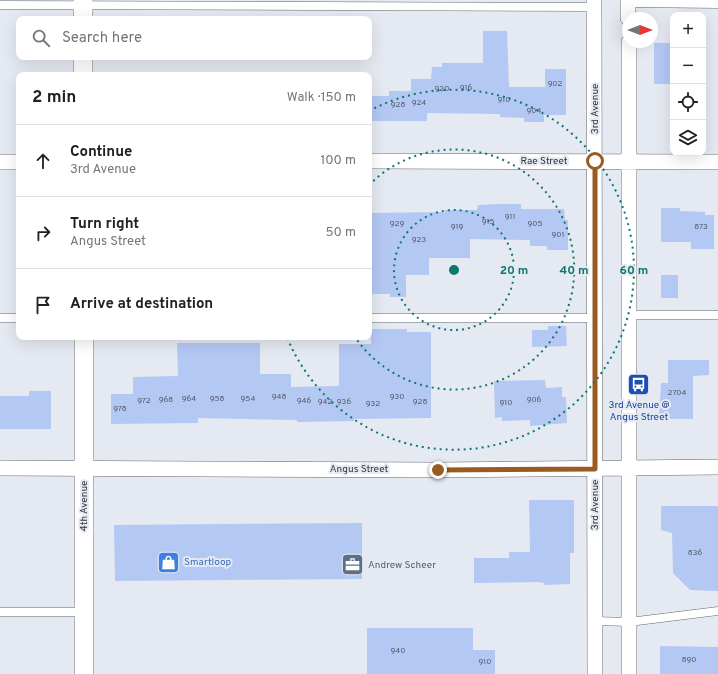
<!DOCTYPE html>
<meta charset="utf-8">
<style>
body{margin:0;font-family:Overpass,sans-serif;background:#f2f2f2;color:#202124}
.controls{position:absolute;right:12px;top:12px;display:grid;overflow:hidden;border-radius:8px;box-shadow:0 4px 16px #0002}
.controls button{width:36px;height:36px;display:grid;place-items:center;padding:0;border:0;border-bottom:1px solid #e0e0e0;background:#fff;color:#202124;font:20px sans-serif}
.compass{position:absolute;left:622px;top:12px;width:36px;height:36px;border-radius:50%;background:#fff;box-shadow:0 4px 16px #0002;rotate:90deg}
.stop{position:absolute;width:12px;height:12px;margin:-9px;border:3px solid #9a5b22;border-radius:50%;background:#fff}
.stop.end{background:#9a5b22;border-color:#fff;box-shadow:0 1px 4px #0008}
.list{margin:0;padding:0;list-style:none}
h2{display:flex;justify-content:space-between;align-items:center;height:52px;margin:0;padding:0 16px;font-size:17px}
h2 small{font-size:13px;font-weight:400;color:#757577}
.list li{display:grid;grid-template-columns:26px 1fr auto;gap:12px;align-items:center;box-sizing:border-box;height:72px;padding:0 16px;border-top:1px solid #e0e0e0}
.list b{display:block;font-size:15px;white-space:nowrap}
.list p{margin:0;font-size:13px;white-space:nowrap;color:#757577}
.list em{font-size:13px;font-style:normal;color:#757577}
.icon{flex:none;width:22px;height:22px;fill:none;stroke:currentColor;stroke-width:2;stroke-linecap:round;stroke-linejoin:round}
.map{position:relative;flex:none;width:718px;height:674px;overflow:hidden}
.search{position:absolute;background:#fff;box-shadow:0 4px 16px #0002;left:16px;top:16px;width:356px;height:44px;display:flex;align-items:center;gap:10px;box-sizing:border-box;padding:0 14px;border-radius:8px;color:#757577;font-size:15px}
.panel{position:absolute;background:#fff;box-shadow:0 4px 16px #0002;left:16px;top:72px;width:356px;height:268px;border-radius:8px}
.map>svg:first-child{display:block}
.building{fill:#b4c8f4}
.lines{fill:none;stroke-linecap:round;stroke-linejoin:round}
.service-casing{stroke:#63676e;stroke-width:9}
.minor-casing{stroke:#63676e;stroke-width:16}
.tertiary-casing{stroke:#63676e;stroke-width:20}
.service{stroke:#fff;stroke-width:8}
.minor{stroke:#fff;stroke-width:15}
.tertiary{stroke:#fff;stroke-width:19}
.route{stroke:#9a5b22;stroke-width:5}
.ring{fill:none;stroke:#0f766e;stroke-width:2;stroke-dasharray:2 4}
.labels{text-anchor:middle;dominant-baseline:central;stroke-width:4;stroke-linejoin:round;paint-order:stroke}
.number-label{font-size:8px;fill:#555a68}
.street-label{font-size:10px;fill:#35363a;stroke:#e5e9f2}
.transit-label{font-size:10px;fill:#164399;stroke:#e5e9f2}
.shop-label{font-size:10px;fill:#366cbe;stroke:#e5e9f2;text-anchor:start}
.service-label{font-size:10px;fill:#4e5e75;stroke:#e5e9f2;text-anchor:start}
.centre{fill:#0f766e;stroke:#e5e9f2;stroke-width:2}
.ring-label{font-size:12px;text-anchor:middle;font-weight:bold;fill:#0f766e;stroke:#e5e9f2;stroke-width:4;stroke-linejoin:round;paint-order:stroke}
</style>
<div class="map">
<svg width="718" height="674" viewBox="0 0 718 674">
<rect width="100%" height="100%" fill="#e5e9f2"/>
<!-- building -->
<path class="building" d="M483,31H507L509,87H545V69H566V115H544V122H524V118L500,117V114L427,113V121H369V96H389V91H411V79H431L432,67H442V63H483Z
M654,43H673V84H654Z
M500,204H521V209H564L565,220H568V250H547V246H530V240L470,239V258H429V275H406V297H390V294H369V213L445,212V210H477L478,205Z
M661,208H680V211L705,212V215H714V249H691V242H661Z
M661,275H678V298H661Z
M548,326H566L567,346L532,347V330H548Z
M371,329H407V332H431V418L354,419V421L297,422V420L198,418V423L111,424V394H133V377L178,376L177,343H260V374H291V387L339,386V344H371Z
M668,360H709V375L693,376V419H659L661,383H668Z
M545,380L546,388L562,387V397H566L567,423L530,426V420L502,421V417L495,418L494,381Z
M29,391H51V429H0V396H29Z
M529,500H574V553H570V584L544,585V583L539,582L474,583V558H509V552H530Z
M661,506H718V591L690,590L673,573L672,533L661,530Z
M362,523V579L115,581L114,525Z
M367,628H473V650H495V674H367Z
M660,646L718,647V674H660Z"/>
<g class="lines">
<defs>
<path id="service" d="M628,3L718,4
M0,5L594,7
M629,315H718
M0,318H19
M369,318H595
M0,612H84
M595,621L629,622L718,611"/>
<path id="minor" d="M594,0L595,674
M628,0V18
M629,42V674
M369,161L718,162
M0,162H19
M0,468L438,470L718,467"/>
<path id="tertiary" d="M83,0V19
M83,57V75
M84,337V674"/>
</defs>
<!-- service casing -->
<use href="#service" class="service-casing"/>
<!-- minor casing -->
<use href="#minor" class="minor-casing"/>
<!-- tertiary casing -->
<use href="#tertiary" class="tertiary-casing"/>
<!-- service -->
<use href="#service" class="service"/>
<!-- minor -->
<use href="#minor" class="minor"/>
<!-- tertiary -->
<use href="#tertiary" class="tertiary"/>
</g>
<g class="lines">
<!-- route -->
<path class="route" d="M438,470L595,469V161"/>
</g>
<!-- distance rings -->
<g class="ring">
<circle cx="454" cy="270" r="60"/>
<path d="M369 185A120 120 0 1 1 355 337"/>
<path d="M369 111A180 180 0 1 1 287 337"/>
</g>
<!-- icons -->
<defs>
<symbol id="bus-square" viewBox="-11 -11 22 22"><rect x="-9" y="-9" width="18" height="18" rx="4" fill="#1a4fb4" stroke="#e5e9f2"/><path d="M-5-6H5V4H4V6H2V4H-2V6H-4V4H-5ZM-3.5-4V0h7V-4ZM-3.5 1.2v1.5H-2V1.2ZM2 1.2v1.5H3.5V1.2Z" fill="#fff"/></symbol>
<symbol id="shop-square" viewBox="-11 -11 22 22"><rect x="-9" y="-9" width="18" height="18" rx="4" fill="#3f7fe0" stroke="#e5e9f2"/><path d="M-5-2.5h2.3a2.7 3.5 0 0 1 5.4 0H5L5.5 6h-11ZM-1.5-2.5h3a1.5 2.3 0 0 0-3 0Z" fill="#fff"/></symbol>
<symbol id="office-square" viewBox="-11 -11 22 22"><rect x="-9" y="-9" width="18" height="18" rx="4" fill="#5c6f8a" stroke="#e5e9f2"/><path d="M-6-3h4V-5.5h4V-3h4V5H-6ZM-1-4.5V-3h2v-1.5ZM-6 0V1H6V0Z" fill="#fff"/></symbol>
</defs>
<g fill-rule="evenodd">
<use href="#bus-square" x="626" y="372" width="25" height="25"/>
<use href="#shop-square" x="156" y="550" width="25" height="25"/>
<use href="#office-square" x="340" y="552" width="25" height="25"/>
</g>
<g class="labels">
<!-- number labels -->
<g class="number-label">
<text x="555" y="84">902</text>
<text x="466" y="88">916</text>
<text x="442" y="89">920</text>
<text x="504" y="100">910</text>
<text x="419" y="103">924</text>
<text x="398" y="105">928</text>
<text x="534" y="111">904</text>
<text x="510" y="217">911</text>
<text x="488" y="222">915</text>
<text x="397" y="224">929</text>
<text x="535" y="224">905</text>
<text x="457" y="227">919</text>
<text x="701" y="227">873</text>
<text x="558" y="235">901</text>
<text x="419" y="240">923</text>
<text x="677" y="393">2704</text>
<text x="279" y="397">948</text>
<text x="397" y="397">930</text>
<text x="189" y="399">964</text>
<text x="217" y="399">958</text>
<text x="248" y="399">954</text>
<text x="166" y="400">968</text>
<text x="534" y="400">906</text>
<text x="144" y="401">972</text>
<text x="304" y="401">946</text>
<text x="325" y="402">942</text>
<text x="344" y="402">936</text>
<text x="420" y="402">928</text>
<text x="506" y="403">910</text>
<text x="373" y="404">932</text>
<text x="120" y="409">978</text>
<text x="695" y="553">836</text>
<text x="398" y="651">940</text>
<text x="689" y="660">890</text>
<text x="485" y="662">910</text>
</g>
<!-- street labels -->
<g class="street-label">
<text transform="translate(595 109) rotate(-90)">3rd Avenue</text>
<text x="544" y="161">Rae Street</text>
<text x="359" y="469">Angus Street</text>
<text transform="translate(595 505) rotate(-90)">3rd Avenue</text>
<text transform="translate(84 506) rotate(-90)">4th Avenue</text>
</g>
<!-- transit labels -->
<g class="transit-label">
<text x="639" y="405">3rd Avenue @<tspan x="639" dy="12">Angus Street</tspan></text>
</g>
<!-- shop labels -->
<g class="shop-label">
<text x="184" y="562">Smartloop</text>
</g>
<!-- service labels -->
<g class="service-label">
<text x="368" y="565">Andrew Scheer</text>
</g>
</g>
<circle cx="454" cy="270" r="6" class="centre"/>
<g class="ring-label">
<text x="514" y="274">20 m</text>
<text x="574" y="274">40 m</text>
<text x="634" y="274">60 m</text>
</g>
</svg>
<div class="controls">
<button>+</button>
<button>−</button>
<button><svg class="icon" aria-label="locate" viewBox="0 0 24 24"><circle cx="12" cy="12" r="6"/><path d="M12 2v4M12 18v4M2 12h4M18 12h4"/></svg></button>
<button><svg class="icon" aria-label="layers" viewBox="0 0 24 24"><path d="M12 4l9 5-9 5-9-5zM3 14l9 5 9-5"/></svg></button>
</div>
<svg class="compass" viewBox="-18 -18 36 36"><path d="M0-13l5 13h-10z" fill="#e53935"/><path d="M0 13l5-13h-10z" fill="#757577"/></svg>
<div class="stop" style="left:595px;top:161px"></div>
<div class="stop end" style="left:438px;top:470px"></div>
<div class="search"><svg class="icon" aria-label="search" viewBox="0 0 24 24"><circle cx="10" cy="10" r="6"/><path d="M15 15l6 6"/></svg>Search here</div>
<section class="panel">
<h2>2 min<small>Walk · 150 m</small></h2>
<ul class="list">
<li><svg class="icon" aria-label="ahead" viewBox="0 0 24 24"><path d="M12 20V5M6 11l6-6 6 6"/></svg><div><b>Continue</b><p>3rd Avenue</p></div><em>100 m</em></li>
<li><svg class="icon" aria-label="right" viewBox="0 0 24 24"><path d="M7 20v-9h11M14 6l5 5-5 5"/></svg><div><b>Turn right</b><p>Angus Street</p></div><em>50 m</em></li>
<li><svg class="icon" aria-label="arrive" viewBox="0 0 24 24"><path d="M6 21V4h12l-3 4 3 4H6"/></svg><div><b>Arrive at destination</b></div></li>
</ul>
</section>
</div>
